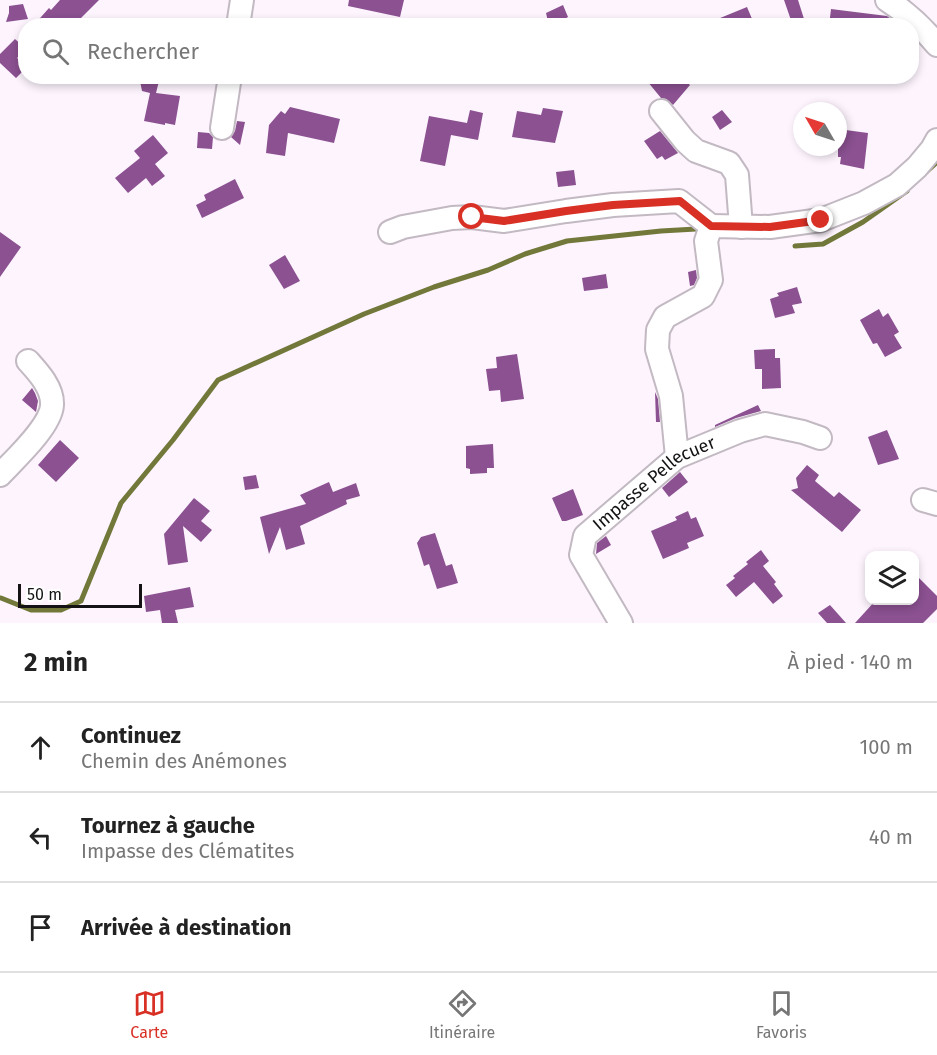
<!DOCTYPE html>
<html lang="fr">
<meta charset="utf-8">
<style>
body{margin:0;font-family:"Fira Sans",sans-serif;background:#f2f2f2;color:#222}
.controls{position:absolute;right:18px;bottom:18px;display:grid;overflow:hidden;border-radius:12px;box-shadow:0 3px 9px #0003}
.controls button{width:54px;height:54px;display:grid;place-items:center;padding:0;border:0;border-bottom:2px solid #e0e0e0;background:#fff;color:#222;font:30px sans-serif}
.compass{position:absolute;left:793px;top:102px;width:54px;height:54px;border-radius:50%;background:#fff;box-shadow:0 3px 9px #0003;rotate:309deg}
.scale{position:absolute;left:18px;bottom:15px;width:124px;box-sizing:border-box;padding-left:6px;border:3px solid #151215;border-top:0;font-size:16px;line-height:21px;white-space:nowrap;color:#151215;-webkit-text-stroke:4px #fff;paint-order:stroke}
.stop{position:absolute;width:18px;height:18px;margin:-14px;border:4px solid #d93025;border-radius:50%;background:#fff}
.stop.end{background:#d93025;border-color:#fff;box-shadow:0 2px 6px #0008}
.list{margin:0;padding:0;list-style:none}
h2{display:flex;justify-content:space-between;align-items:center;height:78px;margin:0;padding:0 24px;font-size:26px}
h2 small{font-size:20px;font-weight:400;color:#767676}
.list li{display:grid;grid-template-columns:39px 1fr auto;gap:18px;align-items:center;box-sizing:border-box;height:90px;padding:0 24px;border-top:2px solid #e0e0e0}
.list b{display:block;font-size:22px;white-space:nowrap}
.list p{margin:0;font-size:20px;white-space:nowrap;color:#767676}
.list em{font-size:20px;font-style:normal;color:#767676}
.icon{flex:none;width:33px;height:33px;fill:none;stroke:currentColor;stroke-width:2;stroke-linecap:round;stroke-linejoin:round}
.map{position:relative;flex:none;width:937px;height:623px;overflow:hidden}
.search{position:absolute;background:#fff;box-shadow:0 3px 9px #0003;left:18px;right:18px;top:18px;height:66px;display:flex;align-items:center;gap:15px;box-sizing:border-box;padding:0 21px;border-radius:24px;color:#767676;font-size:22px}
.sheet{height:348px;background:#fff}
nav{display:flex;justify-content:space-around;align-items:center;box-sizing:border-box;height:84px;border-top:2px solid #e0e0e0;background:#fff;font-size:16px;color:#767676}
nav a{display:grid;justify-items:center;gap:3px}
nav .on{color:#d93025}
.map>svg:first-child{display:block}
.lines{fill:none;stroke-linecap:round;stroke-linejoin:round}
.stream{stroke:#717839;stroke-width:5}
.building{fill:#8b5191}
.minor-casing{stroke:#c2b9c2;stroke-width:26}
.minor{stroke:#fff;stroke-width:22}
.route{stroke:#d93025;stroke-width:8}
.labels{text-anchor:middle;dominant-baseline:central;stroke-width:4.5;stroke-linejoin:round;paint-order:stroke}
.street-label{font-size:18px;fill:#151215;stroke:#fff}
</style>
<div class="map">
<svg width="937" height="623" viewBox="0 0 937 623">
<rect width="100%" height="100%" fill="#fdf4fe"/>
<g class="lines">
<!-- stream -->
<path class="stream" d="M924,174L937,162
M795,246L823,244L863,222L907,191
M1,598L31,610H61L81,601L121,503L173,440L218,380L364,314L434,287L488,270L525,254L567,241L661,231L696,229"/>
</g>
<!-- building -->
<path class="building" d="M60,0H99L73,26H33L49,8L51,10Z
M349,0H404L400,17L348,6Z
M784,0H798L805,22L793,26Z
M23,4L28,19L6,22L9,13V6Z
M563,5L568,17L553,26H549L546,13Z
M747,7L755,26H703V25Z
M831,9L887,16L892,20L891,26H829Z
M15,39L26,49L17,58L26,66V68L16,78L0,63V54Z
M139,76L159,81L156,93L180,96L175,125L165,123V125L144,121L150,93L142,91Z
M643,76H681L690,85L673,105L666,99L661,98Z
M290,107L340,119L334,143L288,133L285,156L266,153L269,125L281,111L285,114Z
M543,108L563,111L555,143L512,137L517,111L541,115Z
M470,110L483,113L478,140L451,135L445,166L420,161L429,116L467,123Z
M722,110L732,122L720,130L712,117Z
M237,121L245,122L240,145L231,137L235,131Z
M838,129L868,133L864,169L840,164L841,157H838Z
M660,131L678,153L665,160L662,156L657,159L644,141Z
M198,132L209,133L213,137L212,149L197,148Z
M153,135L168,153L155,164L165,176L152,186L146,178L128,193L115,178L140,158L134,151Z
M574,170L576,185L558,187L556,172Z
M235,179L244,198L202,218L196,205L206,200L204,195Z
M0,232L21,247L0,277Z
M285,255L300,281L284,289L269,265Z
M696,270L697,278L694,285L690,286L688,272Z
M606,274L608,288L584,291L582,278Z
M797,287L802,303L792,305L795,313L775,318L770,299L779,296L777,293Z
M879,309L883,317L888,313L899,332L894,335L902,348L885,357L877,343L873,344L860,320Z
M775,349V358H780L781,388L762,389V369H755L754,350Z
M517,354L524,399L501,402L500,390L489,391L486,369L497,368L496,357Z
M32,388L35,393L38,401L36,412L22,400Z
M655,392L658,399L660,422H656Z
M758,405L761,411L736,418L715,427V425Z
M887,430L899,459L878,465L868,437Z
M60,440L79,458L56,482L38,465Z
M493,444L494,468H487V473L470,474V469L466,468V446Z
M807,465L819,475L815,481L834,497L839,492L861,510L842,532L791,490L798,488L796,478Z
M680,472L688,482L669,497L662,488Z
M256,475L259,488L245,490L243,477Z
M329,482L333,492L356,483L360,496L346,500L347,504L300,526L305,544L286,550L280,527L269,554L260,517L306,504L300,495Z
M573,489L583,515L566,521H562L552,498Z
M194,498L210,511L201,521L212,530L201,542L183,526L188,562L168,565L164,534Z
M688,511L691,519L696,517L704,536L687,543L689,548L663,559L651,531L677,520L675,517Z
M435,533L446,566L452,564L458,583L437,589L429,564L424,566L417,543L421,537Z
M606,536L611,545L596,554L597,543Z
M761,550L769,561L763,566L776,582L774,584L783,596L773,604L754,582L736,597L726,585L735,578L733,576L748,564L746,562Z
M915,574L937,596V609L923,623H855L876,600H915Z
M190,587L194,607L175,610L178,623H162L160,610L146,612L144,596Z
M830,605L846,623H827L818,613Z"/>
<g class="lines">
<defs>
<g id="minor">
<path d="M887,0C906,12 923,28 937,45"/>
<path d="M238,26L242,0"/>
<path d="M661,111L685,141L696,151L729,163L737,175L741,227"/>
<path d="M222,128L230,76"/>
<path d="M390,232L403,227L452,218L472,217L504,221L566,211L613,205L679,201L711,226"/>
<path d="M677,457L671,396L657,349L658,330L665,317L703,296L711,280L706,241L711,226L770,227L821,220L864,203L897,185L917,167L932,149L937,140"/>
<path d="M0,475C15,459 51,426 52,405C53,388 38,372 28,361"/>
<path d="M923,500L937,504"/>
<path id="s1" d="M621,623L581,555L585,536L677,457L740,431L765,424L803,432L820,438"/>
</g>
</defs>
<!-- minor casing -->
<use href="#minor" class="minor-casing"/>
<!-- minor -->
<use href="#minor" class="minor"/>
</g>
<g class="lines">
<!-- route -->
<path class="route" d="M472,217L504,221L566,211L613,205L680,201L711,226L770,227L821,220"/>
</g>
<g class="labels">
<!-- street labels -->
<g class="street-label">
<text stroke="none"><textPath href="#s1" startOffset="186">Impasse Pellecuer</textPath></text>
</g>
</g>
</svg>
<div class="controls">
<button><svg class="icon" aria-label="layers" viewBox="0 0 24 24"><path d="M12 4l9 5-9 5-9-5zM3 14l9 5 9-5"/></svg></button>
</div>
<svg class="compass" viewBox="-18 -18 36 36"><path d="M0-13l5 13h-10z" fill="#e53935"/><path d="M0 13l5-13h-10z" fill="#767676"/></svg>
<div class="scale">50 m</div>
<div class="stop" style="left:472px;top:217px"></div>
<div class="stop end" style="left:821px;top:220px"></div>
<div class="search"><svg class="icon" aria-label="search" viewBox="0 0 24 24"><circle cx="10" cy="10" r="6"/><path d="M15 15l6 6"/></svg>Rechercher</div>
</div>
<section class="sheet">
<h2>2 min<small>À pied · 140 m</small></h2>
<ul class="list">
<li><svg class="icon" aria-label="ahead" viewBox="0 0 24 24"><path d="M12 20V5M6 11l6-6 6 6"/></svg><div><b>Continuez</b><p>Chemin des Anémones</p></div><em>100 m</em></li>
<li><svg class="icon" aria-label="left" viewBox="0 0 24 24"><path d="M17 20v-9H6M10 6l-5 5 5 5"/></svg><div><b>Tournez à gauche</b><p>Impasse des Clématites</p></div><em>40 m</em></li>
<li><svg class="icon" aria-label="arrive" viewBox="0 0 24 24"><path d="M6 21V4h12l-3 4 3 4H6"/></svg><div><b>Arrivée à destination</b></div></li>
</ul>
</section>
<nav>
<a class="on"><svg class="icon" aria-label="map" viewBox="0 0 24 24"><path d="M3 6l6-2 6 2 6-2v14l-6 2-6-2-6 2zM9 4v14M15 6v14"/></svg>Carte</a>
<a><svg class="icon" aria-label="directions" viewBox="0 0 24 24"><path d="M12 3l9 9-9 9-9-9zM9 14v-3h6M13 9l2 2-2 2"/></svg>Itinéraire</a>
<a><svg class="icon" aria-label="saved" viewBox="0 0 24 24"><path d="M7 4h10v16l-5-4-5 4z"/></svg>Favoris</a>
</nav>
